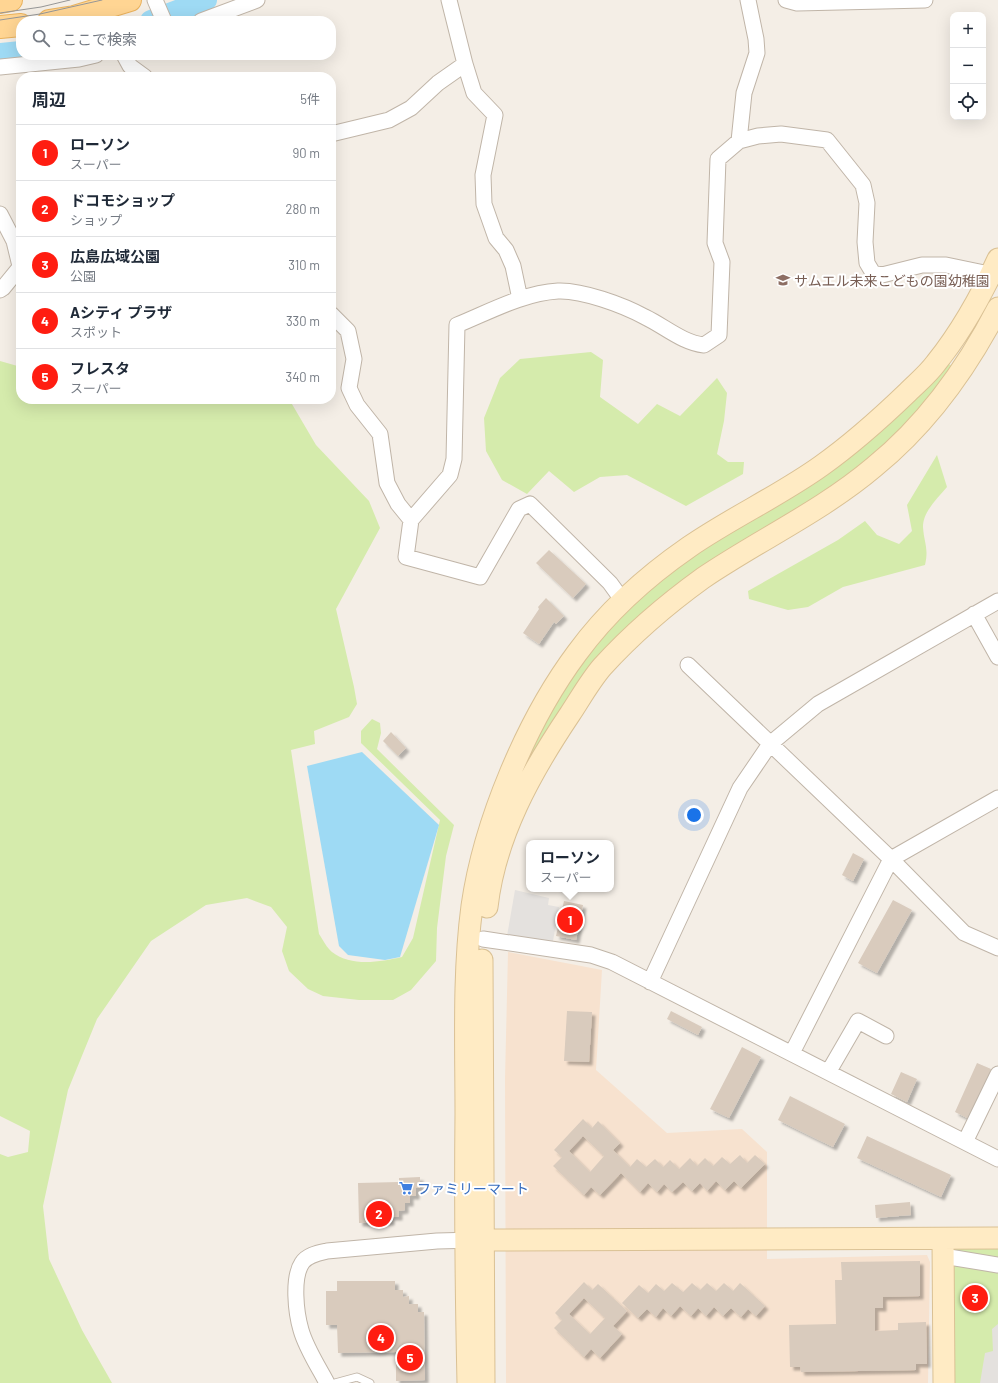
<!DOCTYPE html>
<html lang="ja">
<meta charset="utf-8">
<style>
body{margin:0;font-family:Barlow,"Noto Sans JP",sans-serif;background:#f6f6f7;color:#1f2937}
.controls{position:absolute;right:12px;top:12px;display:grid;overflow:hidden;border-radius:8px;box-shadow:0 4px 16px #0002}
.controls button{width:36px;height:36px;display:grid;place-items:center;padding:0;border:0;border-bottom:1px solid #e0e1e3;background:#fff;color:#1f2937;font:20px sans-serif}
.you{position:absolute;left:694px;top:815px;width:14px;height:14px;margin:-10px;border:3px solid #fff;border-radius:50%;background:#1a73e8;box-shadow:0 0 0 6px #1a73e833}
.badge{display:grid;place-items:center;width:26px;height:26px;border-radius:50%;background:#ff1d11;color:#fff;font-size:13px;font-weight:700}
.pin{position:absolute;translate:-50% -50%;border:2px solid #fff;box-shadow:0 1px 4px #0006}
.popup{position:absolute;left:526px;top:840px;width:88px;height:52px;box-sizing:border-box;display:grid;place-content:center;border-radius:8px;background:#fff;filter:drop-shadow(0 1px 3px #0005);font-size:13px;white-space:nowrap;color:#747a83}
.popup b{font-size:15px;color:#1f2937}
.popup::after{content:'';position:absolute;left:50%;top:100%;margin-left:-8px;border:8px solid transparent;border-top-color:#fff}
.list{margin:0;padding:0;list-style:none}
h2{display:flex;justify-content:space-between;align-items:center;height:52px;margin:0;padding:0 16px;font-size:17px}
h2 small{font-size:13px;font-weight:400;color:#747a83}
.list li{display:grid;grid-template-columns:26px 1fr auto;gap:12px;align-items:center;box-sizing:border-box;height:56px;padding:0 16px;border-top:1px solid #e0e1e3}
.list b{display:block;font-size:15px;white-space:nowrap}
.list p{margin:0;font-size:13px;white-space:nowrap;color:#747a83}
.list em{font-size:13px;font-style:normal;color:#747a83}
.icon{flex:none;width:22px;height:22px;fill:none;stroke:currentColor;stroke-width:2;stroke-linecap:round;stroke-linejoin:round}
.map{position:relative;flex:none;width:998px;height:1383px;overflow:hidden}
.search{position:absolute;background:#fff;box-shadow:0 4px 16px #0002;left:16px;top:16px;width:320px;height:44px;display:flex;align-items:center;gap:10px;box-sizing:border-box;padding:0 14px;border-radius:16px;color:#747a83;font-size:15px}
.panel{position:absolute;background:#fff;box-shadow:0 4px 16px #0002;left:16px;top:72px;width:320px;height:332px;border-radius:16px}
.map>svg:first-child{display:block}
.commercial{fill:#f7e2cf}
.green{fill:#d5ebac}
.parking{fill:#e4e1de}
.water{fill:#9edaf4}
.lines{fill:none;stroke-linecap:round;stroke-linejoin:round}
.river{stroke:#9edaf4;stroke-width:22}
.building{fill:#d9cbbd;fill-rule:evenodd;filter:url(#shadow)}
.lane-casing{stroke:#c0b5a8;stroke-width:9}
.street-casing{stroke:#c0b5a8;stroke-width:17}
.secondary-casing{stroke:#dac194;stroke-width:23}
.primary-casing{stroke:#eab25d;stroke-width:24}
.lane{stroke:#fff;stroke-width:7}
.street{stroke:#fff;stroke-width:15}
.secondary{stroke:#ffebc4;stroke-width:21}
.primary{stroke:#ffd593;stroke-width:22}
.tram{stroke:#969696;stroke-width:1}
.labels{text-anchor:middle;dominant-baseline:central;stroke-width:4;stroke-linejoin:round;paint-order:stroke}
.education-label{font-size:14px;fill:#785e54;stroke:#fff;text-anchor:start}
.shop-label{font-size:14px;fill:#366cbe;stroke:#fff;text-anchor:start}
</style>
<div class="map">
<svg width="998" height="1383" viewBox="0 0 998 1383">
<defs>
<filter id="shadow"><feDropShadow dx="3.5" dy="3.5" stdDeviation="1" flood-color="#0004"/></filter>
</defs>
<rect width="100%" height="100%" fill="#f4eee6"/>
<!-- commercial -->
<path class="commercial" d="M508,952L602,970L596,1070L667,1133L742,1129L767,1152V1259L927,1255L930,1262L928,1383H506L505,1079Z"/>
<!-- green -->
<path class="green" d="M591,352L603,360L600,397L638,424L657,404L680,416L717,378L727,393L724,421L717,454L728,462H744L743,474L686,506L627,475L600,477L574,492L549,471L527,494L502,480L486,451L484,418L500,378L520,359Z
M0,361L21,367V399H289L316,445L369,501L380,528L336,609L354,687L357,704L349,717L314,731L315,744L291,750L319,934C323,940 327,948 332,952C351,967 380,962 402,957L413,938L440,820L361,743V731L372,719L380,723L381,733L377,749L454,825L446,856L437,928L436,961L411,990L393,1000H359L323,996L308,989L289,971L282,951L287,927L271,907L247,898L206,905L151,941L97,1019L68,1090L43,1206L49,1259L82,1330L112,1383H0V1154L8,1157L28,1152L30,1131L0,1116Z
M949,364L954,368L918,416L876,456L819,498L654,604L518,789L509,788L535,737L585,653L657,576L936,378Z
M937,455L947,487C938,498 923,511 923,527C924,543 929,548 925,565L843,587L808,607L788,610L749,599L748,591L838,540L865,521L877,535L899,544L912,531L907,505Z
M998,1246V1383H953L949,1249Z"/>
<!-- parking -->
<path class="parking" d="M515,890L549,898L548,905L559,907L553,941L507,936Z
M998,1324V1383H980L985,1353L993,1351L992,1329Z"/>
<!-- water -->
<path class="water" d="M362,752L439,825L400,957L385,960L348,955L339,946L307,766Z"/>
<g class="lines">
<!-- river -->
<path class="river" d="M151,21L206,0
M0,54L21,52"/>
</g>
<!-- building -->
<path class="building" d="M549,550L586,584L573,598L536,563Z
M546,598L564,616L556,624L554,622L539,644L523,633L539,609L538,607Z
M391,732L406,748L398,756L383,741Z
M853,853L864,859L853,881L842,875Z
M893,900L912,910L877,973L858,963Z
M564,901L583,905L576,940L556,936Z
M567,1011L592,1012L589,1062L564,1061Z
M671,1011L702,1027L698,1035L667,1019Z
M742,1047L761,1057L729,1118L710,1109Z
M977,1063L991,1069L967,1118L955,1112Z
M901,1072L917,1079L907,1102L891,1094Z
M790,1096L845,1124L833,1147L778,1120Z
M583,1119L592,1128L598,1121L620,1143L613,1150L630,1167L637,1159L646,1167L655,1159L663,1167L670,1160L679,1169L690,1158L697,1166L705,1158L713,1166L722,1157L730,1164L740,1155L747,1163L755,1155L765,1164L741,1188L734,1181L725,1190L716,1181L707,1191L700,1183L692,1191L683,1182L672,1192L664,1184L657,1192L648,1183L640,1192L621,1173L600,1195L591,1187L584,1195L553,1166L562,1157L554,1150ZM583,1136L604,1156L590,1172L569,1151Z
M867,1136L951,1175L941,1197L857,1158Z
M420,1177V1188H416V1196H410V1203H405V1210L399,1211V1217H391V1222L359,1223L358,1183L399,1182V1178Z
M910,1202L911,1215L876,1218L875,1205Z
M920,1261V1296L883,1297V1308H875V1331L898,1330V1323L926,1322L927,1364H916V1370L801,1372L800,1367H790L789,1325L836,1324L835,1280H842L841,1262Z
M337,1281H395V1290H403V1297L409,1296V1304H418V1312H424L425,1380L396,1381V1352L338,1353L337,1325H326V1291H337Z
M584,1282L592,1290L598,1284L627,1311L613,1326L622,1334L600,1358L591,1349L584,1357L554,1328L562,1320L555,1313ZM584,1298L605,1318L590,1334L569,1314Z
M672,1283L683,1292L692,1283L700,1290L707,1283L716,1291L724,1283L733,1291L740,1283L765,1306L756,1316L748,1309L741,1317L731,1308L723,1316L714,1307L706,1316L698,1308L691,1316L680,1306L671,1316L663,1308L656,1317L647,1309L638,1318L622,1303L639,1285L648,1293L656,1284L664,1291Z"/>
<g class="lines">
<defs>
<path id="lane" d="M335,1383L357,1377L370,1383"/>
<path id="street" d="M155,0L164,21
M449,0L465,64L474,93L495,115L483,175L484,204L496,238L506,250L513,266L520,299
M786,0L797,3L925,0
M201,21L257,0
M124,55L130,66L145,77
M0,67L79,59L96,55
M331,134L389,120L411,108L438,83L465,64
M739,141L744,93L757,53L756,39L748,0
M0,214L14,241L20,266
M0,290L3,288L21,266
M331,314L348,331L354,359L349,388L357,405L380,434L387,483L398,504L411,520L406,557L480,577L519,509L530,504L610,583L623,601
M411,520L450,475L454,459L457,325C489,312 523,293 558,291C582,290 623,305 645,317C664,326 683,343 704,345L719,335L722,262L715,243L718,159L739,141L758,136L781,134L827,140L863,185L867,203L865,242L867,263L873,273L882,275L922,265H946L998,276
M974,614L998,657
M688,665L891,859L964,933L998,948
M483,939L591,955L612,962L998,1159
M650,982L740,788L770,744L818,704L998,601
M792,1053L891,859L998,798
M829,1071L858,1021L886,1036
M965,1142L998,1074
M943,1256L998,1265
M327,1383C318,1366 306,1348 301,1330C296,1313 292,1278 302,1263C307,1255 318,1253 327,1251L437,1241L476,1240"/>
<path id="secondary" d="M487,907C495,836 531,772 570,714C580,699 590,681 602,667C632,634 667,604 703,578C759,540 822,511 874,467C927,424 967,368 998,308
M482,960L484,1383
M943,1239L944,1383
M482,1240L998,1238
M468,1383C466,1293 465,1204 466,1114C466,1045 463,974 472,906C484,822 527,720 577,653C607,612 647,576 689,547C731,518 779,496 821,466C852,444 881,418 908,392C917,383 928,374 936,363C960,333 982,294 998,259"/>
<path id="primary" d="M0,2L11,0
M49,21L74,17L130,0
M0,27L21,25"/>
</defs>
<!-- lane casing -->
<use href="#lane" class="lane-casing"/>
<!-- street casing -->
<use href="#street" class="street-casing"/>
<!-- secondary casing -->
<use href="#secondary" class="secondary-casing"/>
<!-- primary casing -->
<use href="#primary" class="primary-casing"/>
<!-- lane -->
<use href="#lane" class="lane"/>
<!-- street -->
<use href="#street" class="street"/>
<!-- secondary -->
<use href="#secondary" class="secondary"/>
<!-- primary -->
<use href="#primary" class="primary"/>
<!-- tram -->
<path class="tram" d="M0,13L41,7L70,0
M0,20L40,14L102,0"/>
</g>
<!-- icons -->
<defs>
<symbol id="school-bare" viewBox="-9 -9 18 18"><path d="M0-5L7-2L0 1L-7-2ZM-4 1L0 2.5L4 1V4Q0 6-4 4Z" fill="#8d6e63" stroke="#fff" stroke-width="2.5" paint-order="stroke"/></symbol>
<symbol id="supermarket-bare" viewBox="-9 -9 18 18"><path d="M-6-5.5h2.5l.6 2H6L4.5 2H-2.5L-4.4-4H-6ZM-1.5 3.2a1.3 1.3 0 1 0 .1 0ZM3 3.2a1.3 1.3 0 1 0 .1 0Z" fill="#3f7fe0" stroke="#fff" stroke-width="2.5" paint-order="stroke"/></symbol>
</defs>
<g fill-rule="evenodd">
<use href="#school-bare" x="773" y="270" width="20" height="20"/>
<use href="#supermarket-bare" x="396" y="1178" width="20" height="20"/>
</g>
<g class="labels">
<!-- education labels -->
<g class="education-label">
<text x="794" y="280">サムエル未来こどもの園幼稚園</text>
</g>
<!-- shop labels -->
<g class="shop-label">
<text x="417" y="1188">ファミリーマート</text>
</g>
</g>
</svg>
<div class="controls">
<button>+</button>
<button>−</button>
<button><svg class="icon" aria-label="locate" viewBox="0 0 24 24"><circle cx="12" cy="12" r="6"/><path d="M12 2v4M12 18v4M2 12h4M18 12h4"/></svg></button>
</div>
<div class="you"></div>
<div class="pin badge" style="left:570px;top:920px">1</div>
<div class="popup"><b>ローソン</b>スーパー</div>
<div class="pin badge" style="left:379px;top:1214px">2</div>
<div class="pin badge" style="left:975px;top:1298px">3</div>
<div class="pin badge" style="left:381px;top:1338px">4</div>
<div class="pin badge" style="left:410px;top:1358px">5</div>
<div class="search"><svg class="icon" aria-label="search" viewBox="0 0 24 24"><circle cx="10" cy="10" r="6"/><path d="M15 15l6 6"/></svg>ここで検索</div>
<section class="panel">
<h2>周辺<small>5件</small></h2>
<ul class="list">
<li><span class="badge">1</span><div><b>ローソン</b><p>スーパー</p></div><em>90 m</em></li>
<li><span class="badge">2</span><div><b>ドコモショップ</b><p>ショップ</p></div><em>280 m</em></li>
<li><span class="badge">3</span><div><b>広島広域公園</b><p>公園</p></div><em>310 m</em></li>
<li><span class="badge">4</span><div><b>Aシティ プラザ</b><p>スポット</p></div><em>330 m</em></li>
<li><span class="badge">5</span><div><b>フレスタ</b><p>スーパー</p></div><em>340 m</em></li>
</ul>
</section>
</div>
